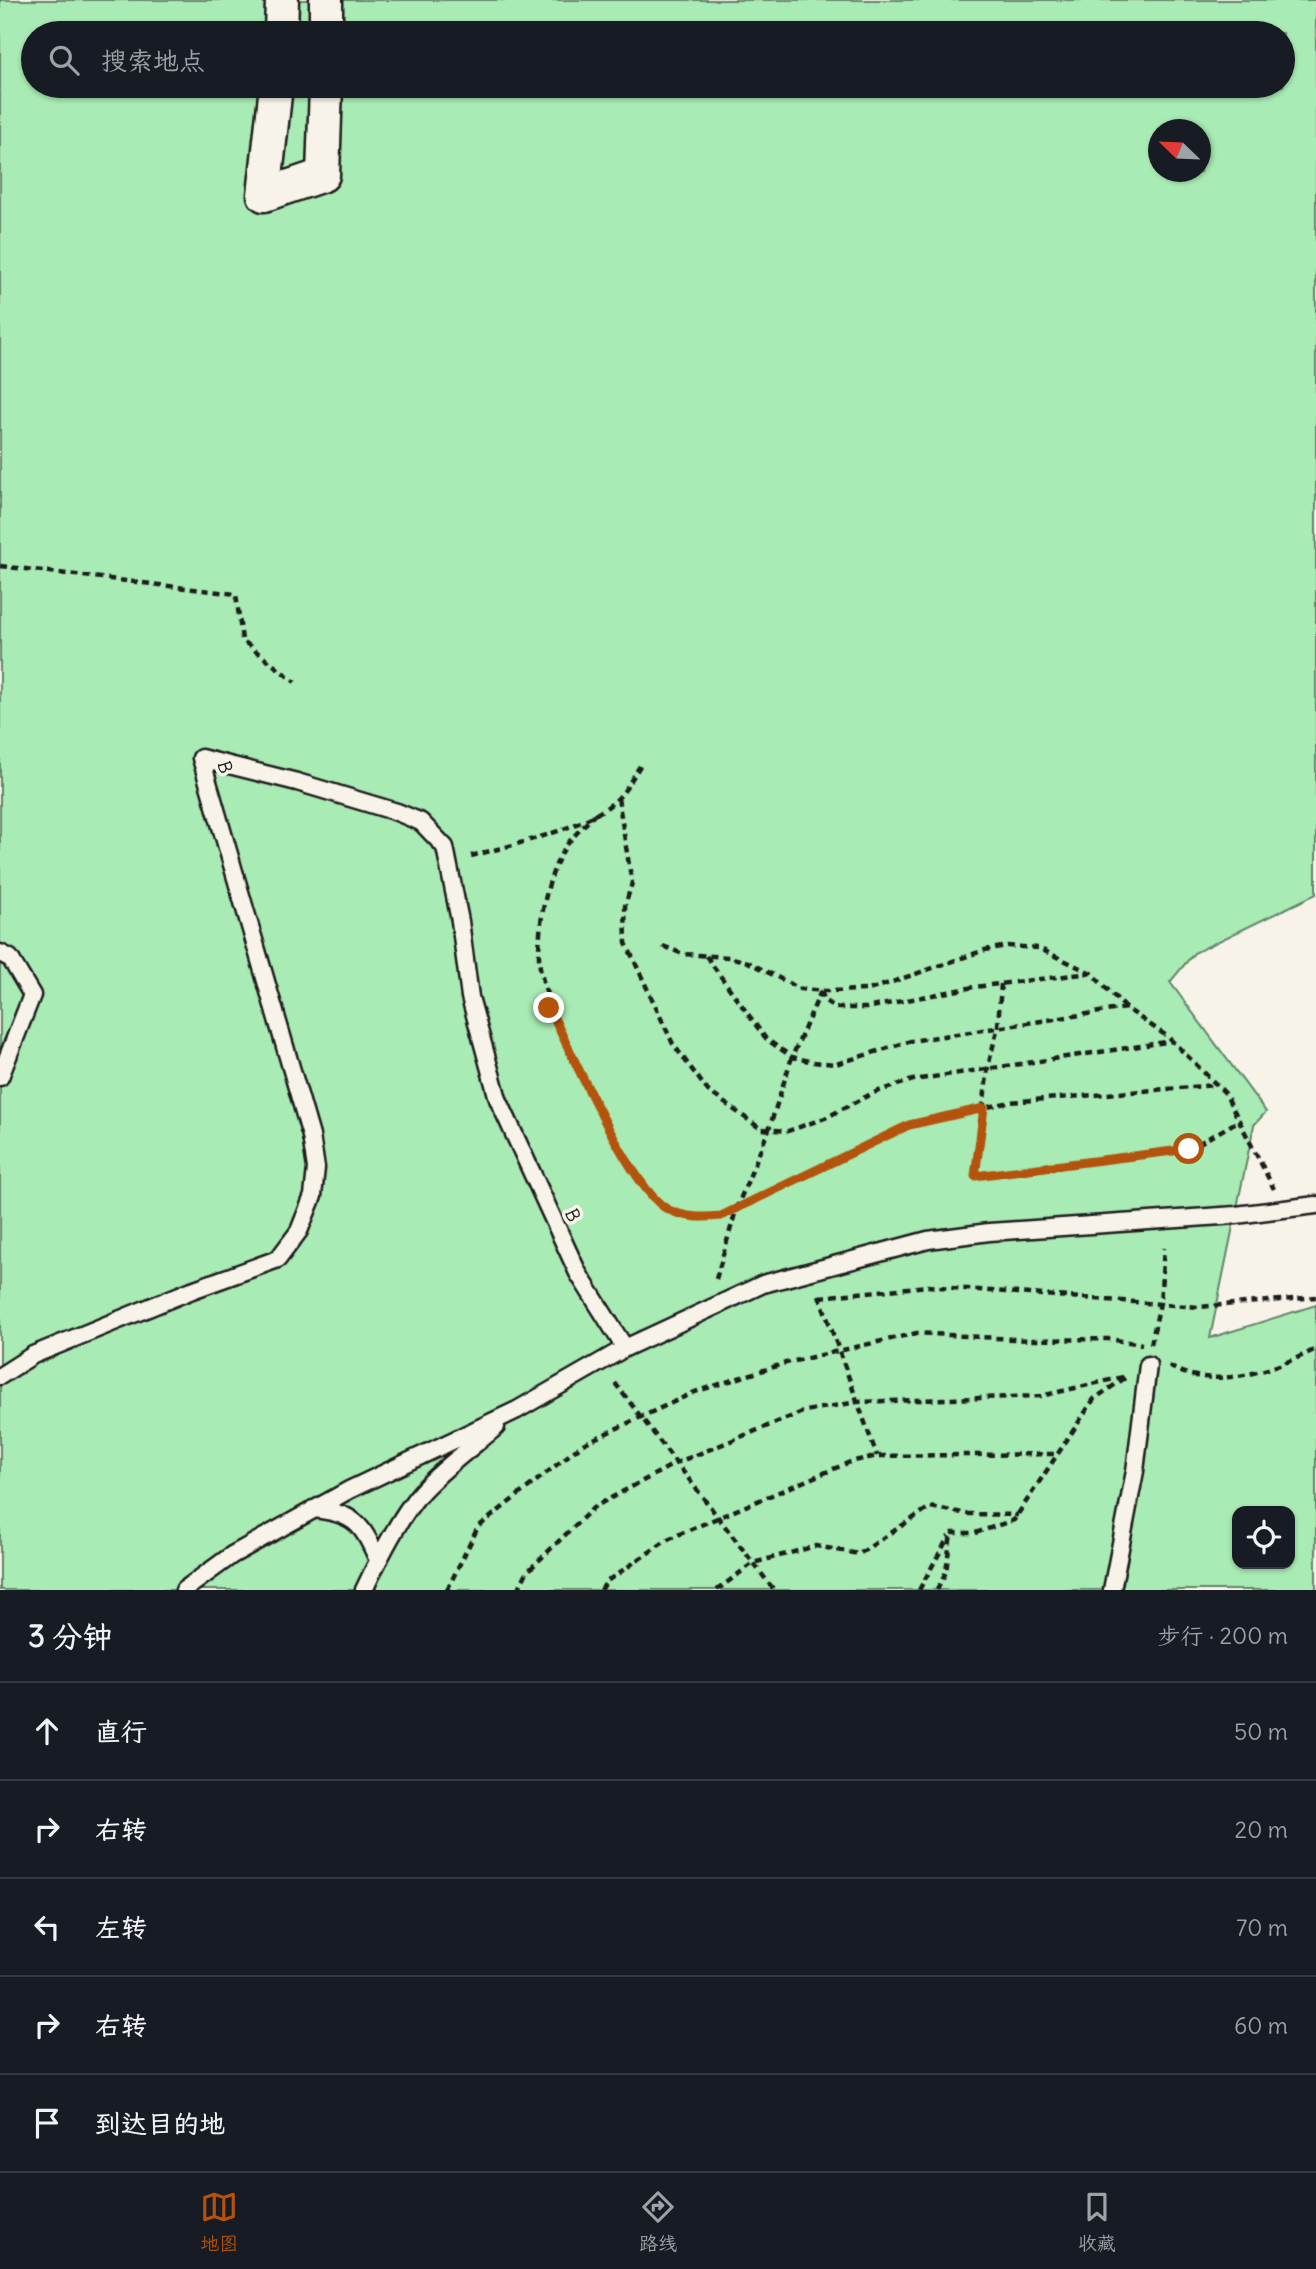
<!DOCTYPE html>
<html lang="zh">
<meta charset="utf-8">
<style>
body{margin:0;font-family:Delius,"LXGW WenKai TC",sans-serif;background:#242831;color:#f1f3f6}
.controls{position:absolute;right:21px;bottom:21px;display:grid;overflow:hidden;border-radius:14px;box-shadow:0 2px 5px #0004}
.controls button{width:63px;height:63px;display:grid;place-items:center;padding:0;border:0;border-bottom:2px solid #363941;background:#171b24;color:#f1f3f6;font:35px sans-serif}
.compass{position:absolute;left:1148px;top:119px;width:63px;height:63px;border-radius:50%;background:#171b24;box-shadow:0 2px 5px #0004;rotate:293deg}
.stop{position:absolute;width:21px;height:21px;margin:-16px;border:5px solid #b45309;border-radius:50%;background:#fff}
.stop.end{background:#b45309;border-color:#fff;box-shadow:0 2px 7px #0008}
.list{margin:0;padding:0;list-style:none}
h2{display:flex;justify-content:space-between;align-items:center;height:91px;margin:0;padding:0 28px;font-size:30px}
h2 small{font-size:23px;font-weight:400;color:#9ea1a6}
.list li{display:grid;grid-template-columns:46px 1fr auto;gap:21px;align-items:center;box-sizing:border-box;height:98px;padding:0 28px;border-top:2px solid #363941}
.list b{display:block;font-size:26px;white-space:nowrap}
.list em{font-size:23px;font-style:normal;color:#9ea1a6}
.icon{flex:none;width:38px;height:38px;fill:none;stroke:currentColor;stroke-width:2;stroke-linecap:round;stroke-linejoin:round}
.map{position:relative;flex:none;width:1316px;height:1590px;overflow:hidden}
.search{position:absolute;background:#171b24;box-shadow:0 2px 5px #0004;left:21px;right:21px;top:21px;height:77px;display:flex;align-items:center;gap:18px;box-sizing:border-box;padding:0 24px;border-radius:38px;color:#9ea1a6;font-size:26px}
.sheet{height:581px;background:#171b24}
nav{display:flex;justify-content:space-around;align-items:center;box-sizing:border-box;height:98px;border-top:2px solid #363941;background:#171b24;font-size:19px;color:#9ea1a6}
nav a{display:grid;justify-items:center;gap:4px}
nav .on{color:#b45309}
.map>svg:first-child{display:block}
.green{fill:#a9ebb4;stroke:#628468;stroke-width:2;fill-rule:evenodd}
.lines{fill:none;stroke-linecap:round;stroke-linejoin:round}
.lane-casing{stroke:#1c1c1c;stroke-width:21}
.street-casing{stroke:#1c1c1c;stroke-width:37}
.path{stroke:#1c1c1c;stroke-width:4.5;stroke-dasharray:7 5;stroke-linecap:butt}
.lane{stroke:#f7f3e8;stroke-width:16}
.street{stroke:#f7f3e8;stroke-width:32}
.route{stroke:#b45309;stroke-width:9}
.labels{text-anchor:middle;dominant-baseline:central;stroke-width:7;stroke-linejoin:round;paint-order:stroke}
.street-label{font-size:18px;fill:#1c1c1c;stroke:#f7f3e8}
</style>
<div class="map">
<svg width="1316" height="1590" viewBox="0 0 1316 1590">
<rect width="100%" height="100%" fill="#f7f3e8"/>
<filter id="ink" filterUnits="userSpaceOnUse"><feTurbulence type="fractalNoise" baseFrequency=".0143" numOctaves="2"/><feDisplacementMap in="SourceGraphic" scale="14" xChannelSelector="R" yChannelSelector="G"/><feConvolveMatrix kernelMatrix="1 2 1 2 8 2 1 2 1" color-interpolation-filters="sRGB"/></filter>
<g filter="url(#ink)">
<!-- green -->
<path class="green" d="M0,0H1316V894L1194,953L1170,982L1266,1112L1254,1125L1210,1338L1316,1305V1590H0ZM33,33H1283V86H33ZM1158,130H1200V172H1158ZM1237,1511H1290V1564H1237Z"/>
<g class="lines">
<defs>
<path id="lane" d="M0,953L10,958L32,995L0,1077
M0,1376L33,1355L192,1290L278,1259L299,1231L313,1196L316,1168L311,1136L201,758L297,782L397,812L421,822L445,847L460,921L470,997L498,1099L578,1273L625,1348
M313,1509C355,1513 362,1524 378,1560
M184,1590L232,1555L349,1490L517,1410L625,1348L763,1284L928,1240L989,1232L1236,1215L1316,1205
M364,1590C378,1560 400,1516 422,1491C444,1467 471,1448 496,1427
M1112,1590L1135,1471L1148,1365"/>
<path id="street" d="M326,0V33
M281,33L282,0
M276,86L264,195L323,175L326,86"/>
</defs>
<!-- lane casing -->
<use href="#lane" class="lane-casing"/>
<!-- street casing -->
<use href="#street" class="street-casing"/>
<!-- path -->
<path class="path" d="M0,566L236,594L242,640L295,682
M618,798L632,883L625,906L626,943L673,1044L708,1091L761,1129L788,1131L825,1118L873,1093L913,1080L1173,1041
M596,813C585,825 569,839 561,854C545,885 539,923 539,957C539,1005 627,1178 665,1207C680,1219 703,1218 721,1216L909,1125L1010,1102L1215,1085
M471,856C512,845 589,828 618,798C627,789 633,776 640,766
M663,946L683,954L729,957L748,962L800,989L825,991L869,990L985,950L1007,946L1038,948L1091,973L1126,1008L1168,1037L1225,1093L1274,1189
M706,956L766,1039L792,1057L813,1062L836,1064L911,1041L1126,1008
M1001,984L998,1026L988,1067L975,1176L1189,1149L1240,1120
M821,991L825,1001L836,1008H866L974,987L1090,973
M716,1279L737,1207L769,1129L792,1057L821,991
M819,1295L877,1456
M820,1297L927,1286L1199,1307L1316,1297
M1151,1344L1160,1303L1164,1248
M1169,1366C1213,1392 1274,1370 1316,1349
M615,1383L774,1590
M447,1590L478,1527L583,1444L695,1392L786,1363L917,1333L1029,1340L1109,1339L1142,1344
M518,1590L527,1572L594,1507L676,1463L805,1411L857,1402L1041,1396L1127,1376
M601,1590L607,1581L670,1538L850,1462L877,1456L1055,1454
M717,1590L753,1563L816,1546L859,1554L930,1507L968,1514L1018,1515
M919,1590L949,1536
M937,1590L946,1572L951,1533H975L1014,1520L1094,1399L1125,1378"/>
<!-- lane -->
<use href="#lane" class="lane"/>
<!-- street -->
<use href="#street" class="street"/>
</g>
</g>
<g class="lines" filter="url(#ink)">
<!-- route -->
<path class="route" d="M549,1008C570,1049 632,1193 669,1210C687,1218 702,1218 721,1216L909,1125L984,1108L975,1176L1189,1149"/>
</g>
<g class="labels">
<!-- street labels -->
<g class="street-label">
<text transform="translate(225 767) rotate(74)">B</text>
<text transform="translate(573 1215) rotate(65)">B</text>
</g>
</g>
</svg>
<div class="controls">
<button><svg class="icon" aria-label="locate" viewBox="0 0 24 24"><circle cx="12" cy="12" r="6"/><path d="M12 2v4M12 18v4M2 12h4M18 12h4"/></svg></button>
</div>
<svg class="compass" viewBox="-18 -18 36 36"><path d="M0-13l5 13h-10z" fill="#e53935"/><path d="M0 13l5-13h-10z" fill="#9ea1a6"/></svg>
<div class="stop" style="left:1189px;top:1149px"></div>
<div class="stop end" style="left:549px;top:1008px"></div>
<div class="search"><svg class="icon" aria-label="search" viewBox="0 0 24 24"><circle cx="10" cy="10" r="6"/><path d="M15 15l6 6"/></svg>搜索地点</div>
</div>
<section class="sheet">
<h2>3 分钟<small>步行 · 200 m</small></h2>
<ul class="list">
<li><svg class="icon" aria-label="ahead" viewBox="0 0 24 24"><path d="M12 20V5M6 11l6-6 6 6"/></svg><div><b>直行</b></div><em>50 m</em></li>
<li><svg class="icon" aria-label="right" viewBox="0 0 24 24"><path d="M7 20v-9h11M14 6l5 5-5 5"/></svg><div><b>右转</b></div><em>20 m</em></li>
<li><svg class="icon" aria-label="left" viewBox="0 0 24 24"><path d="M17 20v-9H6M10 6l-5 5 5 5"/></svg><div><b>左转</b></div><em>70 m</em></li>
<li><svg class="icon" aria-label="right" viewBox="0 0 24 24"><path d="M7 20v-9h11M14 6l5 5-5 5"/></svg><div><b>右转</b></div><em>60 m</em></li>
<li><svg class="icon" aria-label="arrive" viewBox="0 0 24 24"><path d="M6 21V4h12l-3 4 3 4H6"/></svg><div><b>到达目的地</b></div></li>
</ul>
</section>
<nav>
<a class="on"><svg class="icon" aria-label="map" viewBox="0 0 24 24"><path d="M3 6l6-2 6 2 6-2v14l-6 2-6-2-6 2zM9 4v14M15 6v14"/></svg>地图</a>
<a><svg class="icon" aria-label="directions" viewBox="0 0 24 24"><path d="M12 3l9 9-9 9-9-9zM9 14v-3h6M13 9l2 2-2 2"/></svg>路线</a>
<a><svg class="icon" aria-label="saved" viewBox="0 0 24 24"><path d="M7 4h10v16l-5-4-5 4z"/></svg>收藏</a>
</nav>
